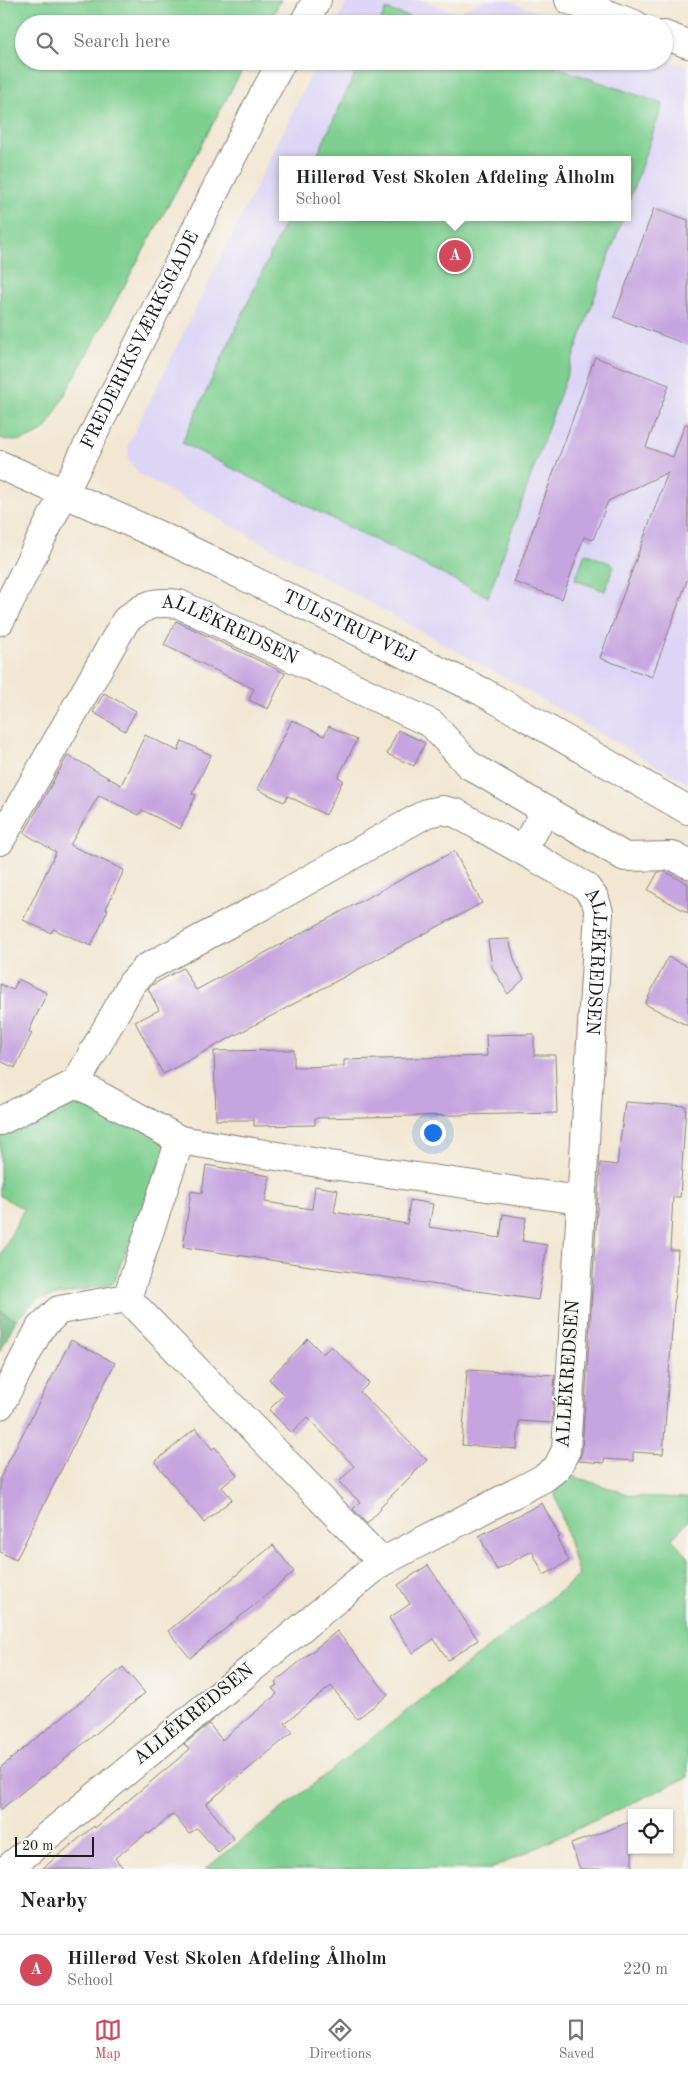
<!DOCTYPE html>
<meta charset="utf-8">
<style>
body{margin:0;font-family:"Old Standard TT",serif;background:#f6f6f6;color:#202124}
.controls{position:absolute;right:15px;bottom:15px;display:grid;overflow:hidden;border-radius:0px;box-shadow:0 1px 4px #0004}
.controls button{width:45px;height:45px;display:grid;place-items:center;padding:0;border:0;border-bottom:1px solid #e0e0e0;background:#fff;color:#202124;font:25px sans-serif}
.scale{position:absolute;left:15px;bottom:12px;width:79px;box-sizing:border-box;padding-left:5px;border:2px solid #1c1c1c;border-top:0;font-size:14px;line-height:18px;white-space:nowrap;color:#1c1c1c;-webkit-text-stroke:4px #f6f6f2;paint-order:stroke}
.you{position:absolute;left:432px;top:1132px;width:18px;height:18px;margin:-12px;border:4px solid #fff;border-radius:50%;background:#1a73e8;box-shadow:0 0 0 8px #1a73e833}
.badge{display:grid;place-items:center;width:32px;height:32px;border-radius:50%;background:#d1495b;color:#fff;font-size:16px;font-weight:700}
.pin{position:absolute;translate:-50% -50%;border:2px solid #fff;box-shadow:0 1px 5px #0006}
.popup{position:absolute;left:279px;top:156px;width:352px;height:65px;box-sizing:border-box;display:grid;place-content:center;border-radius:0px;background:#fff;filter:drop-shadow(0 1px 4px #0005);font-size:16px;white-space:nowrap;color:#757577}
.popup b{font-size:19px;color:#202124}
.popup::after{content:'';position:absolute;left:50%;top:100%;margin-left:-10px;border:10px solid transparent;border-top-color:#fff}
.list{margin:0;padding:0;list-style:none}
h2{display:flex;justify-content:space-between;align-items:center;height:65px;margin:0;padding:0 20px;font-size:21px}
h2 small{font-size:16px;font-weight:400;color:#757577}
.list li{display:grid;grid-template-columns:32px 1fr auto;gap:15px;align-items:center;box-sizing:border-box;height:70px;padding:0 20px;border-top:1px solid #e0e0e0}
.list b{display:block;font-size:19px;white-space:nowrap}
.list p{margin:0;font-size:16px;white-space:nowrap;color:#757577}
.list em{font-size:16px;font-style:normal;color:#757577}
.icon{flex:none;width:28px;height:28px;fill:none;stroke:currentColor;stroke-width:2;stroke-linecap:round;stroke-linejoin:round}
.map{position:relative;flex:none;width:688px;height:1869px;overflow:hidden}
.search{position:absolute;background:#fff;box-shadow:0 1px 4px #0004;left:15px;right:15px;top:15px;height:55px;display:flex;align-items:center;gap:12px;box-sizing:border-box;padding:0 18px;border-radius:28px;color:#757577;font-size:19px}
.sheet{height:135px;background:#fff}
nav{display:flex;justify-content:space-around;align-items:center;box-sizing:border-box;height:70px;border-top:1px solid #e0e0e0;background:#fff;font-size:14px;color:#757577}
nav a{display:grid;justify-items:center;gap:2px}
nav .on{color:#d1495b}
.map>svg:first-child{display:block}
.built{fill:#ddd5f6;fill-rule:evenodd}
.green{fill:#7ecf90;stroke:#4d7656}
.forest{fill:#66b27a;stroke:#41674b}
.building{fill:#c6a4df}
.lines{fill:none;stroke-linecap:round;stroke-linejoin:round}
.minor-casing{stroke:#878278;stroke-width:30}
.tertiary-casing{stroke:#878278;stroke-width:30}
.minor{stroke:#fff;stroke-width:28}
.tertiary{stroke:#fff;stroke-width:28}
.labels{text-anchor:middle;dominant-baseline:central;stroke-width:4;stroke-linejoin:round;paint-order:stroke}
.street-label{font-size:19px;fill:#1c1c1c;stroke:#f6f6f2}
</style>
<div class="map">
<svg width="688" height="1869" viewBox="0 0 688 1869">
<rect width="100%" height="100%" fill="#f6f6f2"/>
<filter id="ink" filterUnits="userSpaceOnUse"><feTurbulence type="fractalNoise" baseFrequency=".02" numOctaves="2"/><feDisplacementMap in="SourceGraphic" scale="10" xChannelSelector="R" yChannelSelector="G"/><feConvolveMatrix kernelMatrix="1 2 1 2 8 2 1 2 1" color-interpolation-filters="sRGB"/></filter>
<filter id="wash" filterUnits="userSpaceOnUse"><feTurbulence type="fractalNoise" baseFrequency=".0096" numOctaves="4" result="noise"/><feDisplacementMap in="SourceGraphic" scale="20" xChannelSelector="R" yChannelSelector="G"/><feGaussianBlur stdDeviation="1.12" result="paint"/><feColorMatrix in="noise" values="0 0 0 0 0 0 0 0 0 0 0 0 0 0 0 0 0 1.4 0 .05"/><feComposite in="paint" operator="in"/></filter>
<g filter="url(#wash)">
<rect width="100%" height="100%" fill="#f2e7d3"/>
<!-- built -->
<path class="built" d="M348,0H422L456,13L486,0H506L571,24H336Z
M664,58L688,67V784L505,678L139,474L128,460V445L318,61H664ZM282,160H628V217H282Z"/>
<!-- green -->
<path class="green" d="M0,0H281L268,24H24V61H247L46,429C30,438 18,445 0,438Z
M386,9L430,24H379Z
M361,61H539L663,104L628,204V160H315Z
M288,217H623L488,597L182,443Z
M585,553L614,565L605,591L575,580Z
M79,1104L169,1140L113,1284L37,1299L16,1320L0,1311V1256L24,1209L0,1196V1130L55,1108Z
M566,1474L634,1496L688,1498V1521L672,1539L688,1555V1777L491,1869H205L579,1576L555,1494Z"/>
<!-- forest -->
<path class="forest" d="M0,1311L16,1320L0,1352Z"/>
<g id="blocks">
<!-- building -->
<path class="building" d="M654,208L688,220V345L614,317Z
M595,357L669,385L646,447L673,457L685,424H688V578L652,677L600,658L668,472L608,501L593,540L584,537L562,599L514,582Z
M176,621L285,673L268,709L249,700L254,689L164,645Z
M104,693L136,711L125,731L93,712Z
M292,720L324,736L329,726L357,740L338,777L343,780L326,815L288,796L284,802L257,789Z
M398,730L425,743L414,766L387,754Z
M145,735L178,751L182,741L211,755L192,794L196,795L180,829L142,810L139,815L99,795L70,845L124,870L106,909L108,910L91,946L53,929L51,933L23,920L56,852L24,833L68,755L121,785Z
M454,851L482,903L163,1074L135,1022L159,1010L148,989L152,985L183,968L196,990Z
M658,872H666L688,884V913L648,890Z
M509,939L515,962L524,979L508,994L492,967L488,940Z
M668,957L688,966V1026L645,1004Z
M18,979L47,993L29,1031L32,1033L15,1068L0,1061V984L13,990Z
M534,1034V1055H555L557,1113L315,1118V1125L254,1126V1120H216L214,1051L294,1050V1067L344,1066V1060L487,1056L486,1035Z
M625,1102L686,1106L680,1197H673L670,1250H678L663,1454L633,1452V1461L604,1459V1463L579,1461L582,1451L600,1163L617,1165Z
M206,1165L270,1176L265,1202L312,1209L315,1186L338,1190L334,1212L407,1224L410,1200L433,1204L429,1227L500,1238L503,1214L526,1218L522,1241L547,1245L538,1300L183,1247L191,1191L202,1193Z
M308,1339L323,1354L331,1346L369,1383L360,1392L427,1460L380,1507L381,1509L367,1524L353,1509L360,1502L339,1482L354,1466L307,1417L292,1433L269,1410L284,1394L269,1379Z
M71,1340L115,1363L16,1560L0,1552V1478Z
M467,1370L555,1375L552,1423L519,1421L517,1449L462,1445Z
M196,1428L212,1449L215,1447L237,1475L222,1487L232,1499L204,1523L155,1462Z
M542,1503L560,1537L557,1538L569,1561L544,1575L532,1551L497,1570L479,1536Z
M273,1545L294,1572L190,1658L168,1631Z
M428,1565L478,1640L448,1660L434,1639L413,1653L389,1618L410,1604L398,1585Z
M337,1631L388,1695L357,1719L331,1686L285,1723L293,1732L206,1804L234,1839L218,1852L197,1828L189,1834L173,1814L149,1834L147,1833L115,1858L124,1869H42L94,1826L95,1828L189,1750L184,1744L209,1724L222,1740L277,1694L272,1688L277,1685L275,1682Z
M123,1667L145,1693L43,1777L42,1776L0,1810V1768Z
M632,1821V1869H580L571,1844Z"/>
</g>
</g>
<g filter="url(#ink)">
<use href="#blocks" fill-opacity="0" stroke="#878278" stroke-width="1"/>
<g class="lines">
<defs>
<g id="minor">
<path d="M569,0L634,24"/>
<path d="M664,35L688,44"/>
<path id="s1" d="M0,841L126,620C147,604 153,601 179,604L432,724L469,765L625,857L673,856L688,864"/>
<path d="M523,850L546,810"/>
<path d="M76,1083L180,1140L331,1165L580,1200"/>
<path id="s2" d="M0,1121L76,1083L132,983L146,968L262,906L427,813L442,810L456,813L585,886L595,899L599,912L566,1450L557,1468L544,1478L382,1562L7,1869"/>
<path d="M127,1298L382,1562"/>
<path d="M0,1405L40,1328L59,1310L127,1298L180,1140"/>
</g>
<g id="tertiary">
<path d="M303,24L317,0"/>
<path id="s3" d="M0,465L163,537L483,692L688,810"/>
<path id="s4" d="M0,621L256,109L282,61"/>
</g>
</defs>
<!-- minor casing -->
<use href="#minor" class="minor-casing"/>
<!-- tertiary casing -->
<use href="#tertiary" class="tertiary-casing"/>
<!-- minor -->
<use href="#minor" class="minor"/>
<!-- tertiary -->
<use href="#tertiary" class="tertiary"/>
</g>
</g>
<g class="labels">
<!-- street labels -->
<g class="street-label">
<text stroke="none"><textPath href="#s4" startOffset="314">FREDERIKSVÆRKSGADE</textPath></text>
<text stroke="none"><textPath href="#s3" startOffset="385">TULSTRUPVEJ</textPath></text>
<text stroke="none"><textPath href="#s1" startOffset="368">ALLÉKREDSEN</textPath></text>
<text stroke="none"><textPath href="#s2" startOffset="798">ALLÉKREDSEN</textPath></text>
<text transform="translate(569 1374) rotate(-86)">ALLÉKREDSEN</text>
<text transform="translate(194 1715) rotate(-39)">ALLÉKREDSEN</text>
</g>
</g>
</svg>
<div class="controls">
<button><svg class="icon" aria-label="locate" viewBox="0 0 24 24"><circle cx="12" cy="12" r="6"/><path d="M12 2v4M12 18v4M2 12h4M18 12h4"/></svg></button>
</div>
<div class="scale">20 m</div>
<div class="you"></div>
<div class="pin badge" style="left:455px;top:256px">A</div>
<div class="popup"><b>Hillerød Vest Skolen Afdeling Ålholm</b>School</div>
<div class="search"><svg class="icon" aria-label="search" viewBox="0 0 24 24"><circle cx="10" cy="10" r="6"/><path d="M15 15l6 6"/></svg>Search here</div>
</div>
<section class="sheet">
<h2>Nearby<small></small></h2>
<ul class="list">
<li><span class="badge">A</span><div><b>Hillerød Vest Skolen Afdeling Ålholm</b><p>School</p></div><em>220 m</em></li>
</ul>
</section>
<nav>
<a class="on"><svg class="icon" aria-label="map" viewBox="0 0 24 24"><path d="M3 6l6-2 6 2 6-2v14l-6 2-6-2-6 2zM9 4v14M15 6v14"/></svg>Map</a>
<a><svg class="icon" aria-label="directions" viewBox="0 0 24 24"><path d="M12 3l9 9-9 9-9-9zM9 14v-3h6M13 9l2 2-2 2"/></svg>Directions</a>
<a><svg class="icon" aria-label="saved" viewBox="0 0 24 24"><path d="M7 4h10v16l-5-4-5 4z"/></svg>Saved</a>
</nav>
